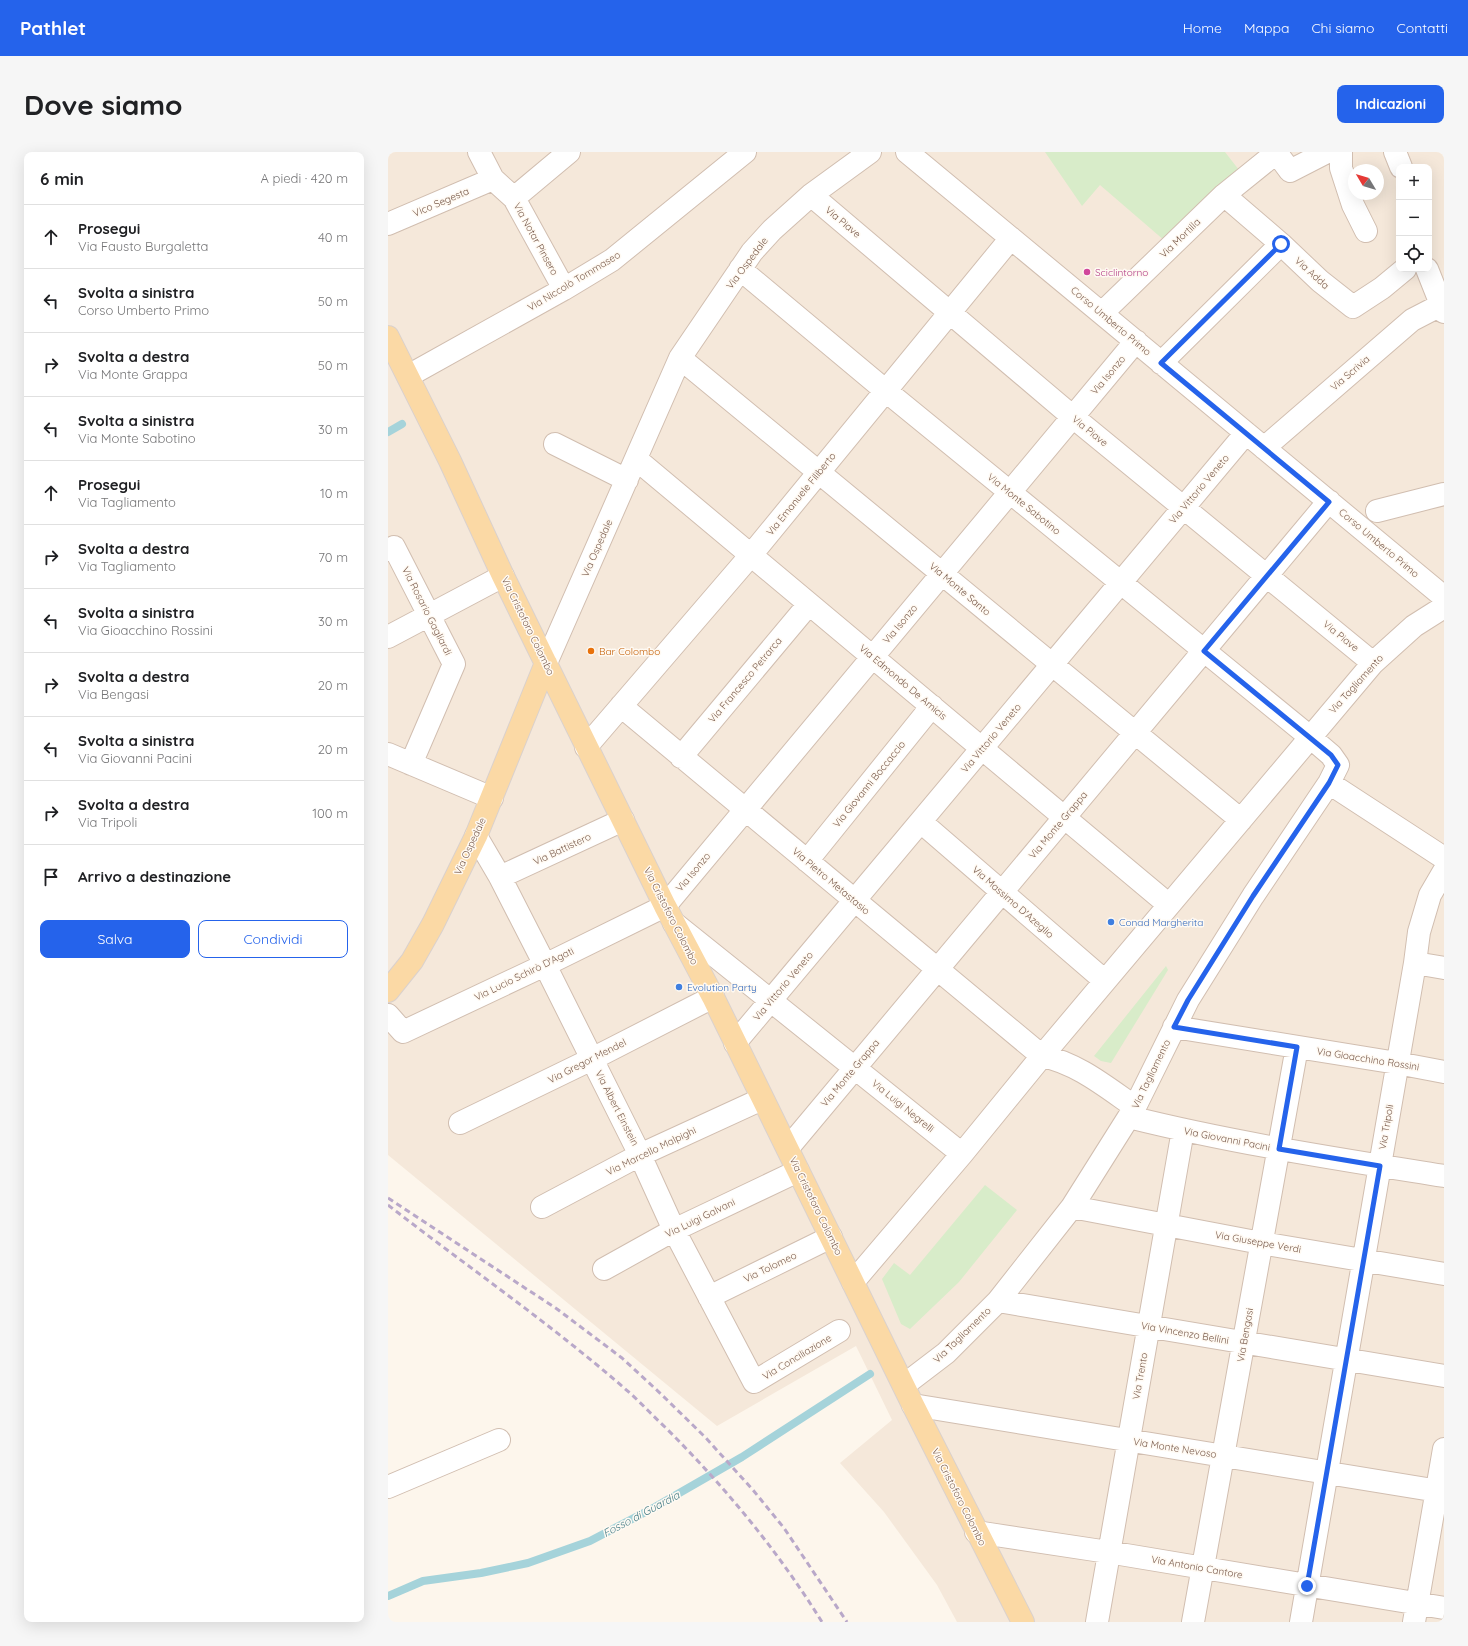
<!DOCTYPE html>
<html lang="it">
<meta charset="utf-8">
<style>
body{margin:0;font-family:Quicksand,sans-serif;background:#f6f6f6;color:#202124}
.controls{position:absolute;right:12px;top:12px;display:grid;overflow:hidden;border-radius:8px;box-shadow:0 4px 16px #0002}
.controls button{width:36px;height:36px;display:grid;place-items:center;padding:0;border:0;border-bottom:1px solid #e0e0e0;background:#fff;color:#202124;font:20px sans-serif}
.compass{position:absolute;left:960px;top:12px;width:36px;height:36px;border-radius:50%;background:#fff;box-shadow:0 4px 16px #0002;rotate:308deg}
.stop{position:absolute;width:12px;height:12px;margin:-9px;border:3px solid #2563eb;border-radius:50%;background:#fff}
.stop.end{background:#2563eb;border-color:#fff;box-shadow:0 1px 4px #0008}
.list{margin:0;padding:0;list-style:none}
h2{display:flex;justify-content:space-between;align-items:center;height:52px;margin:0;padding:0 16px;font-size:17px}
h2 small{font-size:13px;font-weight:400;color:#757577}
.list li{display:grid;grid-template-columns:26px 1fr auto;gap:12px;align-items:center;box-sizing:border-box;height:64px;padding:0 16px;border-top:1px solid #e0e0e0}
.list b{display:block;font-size:15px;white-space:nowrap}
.list p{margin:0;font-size:13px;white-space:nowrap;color:#757577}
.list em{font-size:13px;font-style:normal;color:#757577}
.actions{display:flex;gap:8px;padding:12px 16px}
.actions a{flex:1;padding:9px 0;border:1px solid #2563eb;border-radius:8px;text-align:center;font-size:14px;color:#2563eb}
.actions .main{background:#2563eb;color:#fff}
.icon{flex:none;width:22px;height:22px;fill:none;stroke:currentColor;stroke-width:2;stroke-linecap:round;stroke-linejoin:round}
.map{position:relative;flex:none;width:1056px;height:1470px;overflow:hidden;border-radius:8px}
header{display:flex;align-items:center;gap:24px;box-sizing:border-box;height:56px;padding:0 20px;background:#2563eb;color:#fff}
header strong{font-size:19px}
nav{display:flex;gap:22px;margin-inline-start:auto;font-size:14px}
.intro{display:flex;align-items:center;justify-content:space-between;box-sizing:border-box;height:96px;padding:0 24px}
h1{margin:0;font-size:28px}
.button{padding:10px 18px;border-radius:8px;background:#2563eb;color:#fff;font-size:14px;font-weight:700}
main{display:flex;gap:24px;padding:0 24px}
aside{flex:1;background:#fff;border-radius:8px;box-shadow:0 4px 16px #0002}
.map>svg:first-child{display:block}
.residential{fill:#f5e8da;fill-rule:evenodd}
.green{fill:#d8ecc9}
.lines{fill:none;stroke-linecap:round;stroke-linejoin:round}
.stream{stroke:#a5d3da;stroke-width:8}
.minor-casing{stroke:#d1beb0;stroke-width:24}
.major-casing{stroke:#dad1cd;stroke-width:24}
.minor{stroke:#fff;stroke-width:22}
.major{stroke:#fbd9a5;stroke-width:22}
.rail{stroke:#b9a8c9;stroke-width:3;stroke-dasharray:6 4;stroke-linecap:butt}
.route{stroke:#2563eb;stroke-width:5}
.hotel-dot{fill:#d1479c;stroke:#fffaf3;stroke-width:1.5}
.food-dot{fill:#e8710a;stroke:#fffaf3;stroke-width:1.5}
.shop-dot{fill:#3f7fe0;stroke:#fffaf3;stroke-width:1.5}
.labels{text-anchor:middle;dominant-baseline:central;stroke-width:3;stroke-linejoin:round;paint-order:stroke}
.street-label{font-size:10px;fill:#7a5c4d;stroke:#fffaf3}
.hotel-label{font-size:10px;fill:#b23c85;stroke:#fffaf3;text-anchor:start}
.food-label{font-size:10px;fill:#c56008;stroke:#fffaf3;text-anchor:start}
.shop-label{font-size:10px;fill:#366cbe;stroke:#fffaf3;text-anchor:start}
.water-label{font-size:11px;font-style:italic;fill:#437c86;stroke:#fffaf3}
</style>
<header>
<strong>Pathlet</strong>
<nav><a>Home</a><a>Mappa</a><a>Chi siamo</a><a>Contatti</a></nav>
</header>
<div class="intro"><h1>Dove siamo</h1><a class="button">Indicazioni</a></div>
<main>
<aside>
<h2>6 min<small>A piedi · 420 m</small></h2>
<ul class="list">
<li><svg class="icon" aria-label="ahead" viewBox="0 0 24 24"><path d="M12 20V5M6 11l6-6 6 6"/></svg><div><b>Prosegui</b><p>Via Fausto Burgaletta</p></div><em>40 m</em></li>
<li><svg class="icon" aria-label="left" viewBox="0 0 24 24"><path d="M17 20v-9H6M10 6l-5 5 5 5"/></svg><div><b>Svolta a sinistra</b><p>Corso Umberto Primo</p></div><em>50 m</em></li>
<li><svg class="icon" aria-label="right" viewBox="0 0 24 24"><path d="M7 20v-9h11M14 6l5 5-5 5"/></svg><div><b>Svolta a destra</b><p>Via Monte Grappa</p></div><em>50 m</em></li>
<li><svg class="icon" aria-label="left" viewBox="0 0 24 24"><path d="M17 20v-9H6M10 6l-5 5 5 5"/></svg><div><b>Svolta a sinistra</b><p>Via Monte Sabotino</p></div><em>30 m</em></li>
<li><svg class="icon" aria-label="ahead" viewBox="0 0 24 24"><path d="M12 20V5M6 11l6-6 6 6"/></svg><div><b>Prosegui</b><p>Via Tagliamento</p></div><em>10 m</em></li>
<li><svg class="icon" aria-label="right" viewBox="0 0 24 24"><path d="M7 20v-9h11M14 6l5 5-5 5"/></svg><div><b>Svolta a destra</b><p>Via Tagliamento</p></div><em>70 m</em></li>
<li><svg class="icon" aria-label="left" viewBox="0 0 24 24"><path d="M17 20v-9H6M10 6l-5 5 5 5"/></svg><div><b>Svolta a sinistra</b><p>Via Gioacchino Rossini</p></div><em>30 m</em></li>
<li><svg class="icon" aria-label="right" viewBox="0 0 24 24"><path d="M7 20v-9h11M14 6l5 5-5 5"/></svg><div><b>Svolta a destra</b><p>Via Bengasi</p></div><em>20 m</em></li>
<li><svg class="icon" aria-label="left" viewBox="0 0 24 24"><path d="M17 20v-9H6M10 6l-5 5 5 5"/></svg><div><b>Svolta a sinistra</b><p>Via Giovanni Pacini</p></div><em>20 m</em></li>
<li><svg class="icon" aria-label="right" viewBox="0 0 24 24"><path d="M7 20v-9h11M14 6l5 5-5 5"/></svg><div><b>Svolta a destra</b><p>Via Tripoli</p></div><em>100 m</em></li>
<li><svg class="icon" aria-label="arrive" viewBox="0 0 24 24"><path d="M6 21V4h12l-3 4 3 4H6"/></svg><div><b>Arrivo a destinazione</b></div></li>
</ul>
<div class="actions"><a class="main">Salva</a><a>Condividi</a></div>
</aside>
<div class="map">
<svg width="1056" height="1470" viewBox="0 0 1056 1470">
<rect width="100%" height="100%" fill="#fdf6ec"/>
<!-- residential -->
<path class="residential" d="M0,0H1056V1470H569L549,1433L496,1360L452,1311L504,1268L468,1194L329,1274L0,1003ZM1011,15H1041V117H1011ZM966,18H990V42H966Z"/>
<!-- green -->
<path class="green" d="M657,0H837L851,18L777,89L712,33L694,54Z
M778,814L780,818L723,911L713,909L706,904Z
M597,1033L629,1058L571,1130L522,1177L513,1172L494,1127L506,1111L522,1123Z"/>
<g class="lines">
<!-- stream -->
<path class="stream" d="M0,280L14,272
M0,1444L35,1429L93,1421L140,1411L202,1389L267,1355L354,1305L482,1222"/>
<defs>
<path id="minor" d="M91,0L105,27L126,46L176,137
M519,0L1056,445
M888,0L902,19L939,0
M953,0V16L965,53L978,79
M1007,0L1013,15
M423,43L685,265L985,511
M836,43L893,92L932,129L965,155L994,136L1017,117
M126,46L181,0
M0,72L105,27
M352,117L498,239L922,585L943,603L950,613L941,631L865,744L800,848L747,955L684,1055L610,1149L558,1201L516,1233
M1039,117L1056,160
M714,161L836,43L888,1
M292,206L853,668
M773,211L893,92
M20,224L176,137L224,108L357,0
M167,292L239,328
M876,296L1024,168L1053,153
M248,307L781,753
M989,359L1056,342
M0,398L6,395L66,512L23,612
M0,485L115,424
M158,511L292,206L364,100L384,78L423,43L482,0
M233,554L654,904C689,911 718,935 747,955
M198,595L363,403L623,86
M0,602L104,646
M293,605L421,452
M941,631L1056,706
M533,670L717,829
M88,684L112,725L157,813L252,1003L286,1078L366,1230L451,1179
M419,709L544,554
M112,725L235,668
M286,771L574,1002
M1027,811L1056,816
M0,863L15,880L157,813L277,754L748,189
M786,875L1009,911L1056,920
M347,891L858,281
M741,965C845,991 951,1007 1056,1024
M72,971L204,907L325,845
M400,996L941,349
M154,1055L252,1003L374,947
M684,1055L873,1091L1056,1122
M216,1117L286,1078L410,1019
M465,1130L574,1002L654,904L985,511L1026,474L1056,455
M321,1145L443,1085
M610,1149L1056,1224
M525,1253L1056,1340
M0,1335L111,1288
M588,1380L720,1400L1056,1456
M709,1470L795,978
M805,1470L909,895
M913,1470L1027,811L1031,780L1042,743L1056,719
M1026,1470L1056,1297"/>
<path id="major" d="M0,185L62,309L115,424L277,754L325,845L525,1253L635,1470
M0,839L24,809L45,772L88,684L158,511"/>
</defs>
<!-- minor casing -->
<use href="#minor" class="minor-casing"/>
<!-- major casing -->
<use href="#major" class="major-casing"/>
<!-- minor -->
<use href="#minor" class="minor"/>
<!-- major -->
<use href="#major" class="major"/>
<!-- rail -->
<path class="rail" d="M0,1046L169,1157L234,1206L273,1242L317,1285L365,1338L396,1376L459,1470
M0,1053C81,1116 166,1174 243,1242C255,1253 266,1265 278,1276C337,1335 390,1399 434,1470"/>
</g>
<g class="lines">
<!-- route -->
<path class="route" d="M893,92L773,211L941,350L816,499L943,603L950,613L941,631L865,744L800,848L786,875L909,895L891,997L992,1014L919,1434"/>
</g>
<!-- markers -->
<circle class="hotel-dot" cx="699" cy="120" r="4"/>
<circle class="food-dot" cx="203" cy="499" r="4"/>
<g class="shop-dot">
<circle cx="723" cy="770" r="4"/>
<circle cx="291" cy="835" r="4"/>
</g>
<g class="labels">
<!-- street labels -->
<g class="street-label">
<text transform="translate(53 50) rotate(-23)">Vico Segesta</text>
<text transform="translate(455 70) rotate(40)">Via Piave</text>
<text transform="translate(792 86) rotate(-44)">Via Mortilla</text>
<text transform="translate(148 87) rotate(61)">Via Notar Pinsero</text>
<text transform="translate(359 111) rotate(-53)">Via Ospedale</text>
<text transform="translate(924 121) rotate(42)">Via Adda</text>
<text transform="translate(186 129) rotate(-31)">Via Niccolò Tommaseo</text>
<text transform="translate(723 169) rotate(40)">Corso Umberto Primo</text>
<text transform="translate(962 221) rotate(-41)">Via Scrivia</text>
<text transform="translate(720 223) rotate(-50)">Via Isonzo</text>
<text transform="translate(702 279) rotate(39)">Via Piave</text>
<text transform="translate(811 337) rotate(-50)">Via Vittorio Veneto</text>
<text transform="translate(413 342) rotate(-51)">Via Emanuele Filiberto</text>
<text transform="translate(636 352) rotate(39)">Via Monte Sabotino</text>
<text transform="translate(991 391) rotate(40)">Corso Umberto Primo</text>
<text transform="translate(209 396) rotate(-66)">Via Ospedale</text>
<text transform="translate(572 437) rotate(40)">Via Monte Santo</text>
<text transform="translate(39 459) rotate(63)">Via Rosario Gagliardi</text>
<text transform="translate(512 472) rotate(-50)">Via Isonzo</text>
<text transform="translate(140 474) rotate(64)">Via Cristoforo Colombo</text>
<text transform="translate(953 484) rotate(39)">Via Piave</text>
<text transform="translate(357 528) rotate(-50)">Via Francesco Petrarca</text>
<text transform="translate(515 530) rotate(40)">Via Edmondo De Amicis</text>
<text transform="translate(968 532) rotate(-48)">Via Tagliamento</text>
<text transform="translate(603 586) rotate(-50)">Via Vittorio Veneto</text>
<text transform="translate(481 632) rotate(-51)">Via Giovanni Boccaccio</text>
<text transform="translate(670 673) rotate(-50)">Via Monte Grappa</text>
<text transform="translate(82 694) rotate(-65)">Via Ospedale</text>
<text transform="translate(174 697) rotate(-25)">Via Battistero</text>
<text transform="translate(305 720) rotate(-50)">Via Isonzo</text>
<text transform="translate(443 729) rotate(40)">Via Pietro Metastasio</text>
<text transform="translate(625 750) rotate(41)">Via Massimo D'Azeglio</text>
<text transform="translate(283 764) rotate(63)">Via Cristoforo Colombo</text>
<text transform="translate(136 822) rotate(-26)">Via Lucio Schirò D'Agati</text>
<text transform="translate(395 834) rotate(-50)">Via Vittorio Veneto</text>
<text transform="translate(980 907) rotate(9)">Via Gioacchino Rossini</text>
<text transform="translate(199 909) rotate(-27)">Via Gregor Mendel</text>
<text transform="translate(462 921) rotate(-50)">Via Monte Grappa</text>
<text transform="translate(763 922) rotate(-64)">Via Tagliamento</text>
<text transform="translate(515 954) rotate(39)">Via Luigi Negrelli</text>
<text transform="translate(229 956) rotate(63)">Via Albert Einstein</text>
<text transform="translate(998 975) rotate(-80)">Via Tripoli</text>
<text transform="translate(839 987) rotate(11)">Via Giovanni Pacini</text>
<text transform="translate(263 999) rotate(-26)">Via Marcello Malpighi</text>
<text transform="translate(428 1054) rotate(64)">Via Cristoforo Colombo</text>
<text transform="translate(312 1066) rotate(-26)">Via Luigi Galvani</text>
<text transform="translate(870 1090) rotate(10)">Via Giuseppe Verdi</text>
<text transform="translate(382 1115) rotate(-26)">Via Tolomeo</text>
<text transform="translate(797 1181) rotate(10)">Via Vincenzo Bellini</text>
<text transform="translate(574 1183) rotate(-44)">Via Tagliamento</text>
<text transform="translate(857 1183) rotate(-80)">Via Bengasi</text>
<text transform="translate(409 1205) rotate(-31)">Via Conciliazione</text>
<text transform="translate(752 1224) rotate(-80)">Via Trento</text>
<text transform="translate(787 1296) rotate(9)">Via Monte Nevoso</text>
<text transform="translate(571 1345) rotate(63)">Via Cristoforo Colombo</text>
<text transform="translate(809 1415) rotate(10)">Via Antonio Cantore</text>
</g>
<!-- hotel labels -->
<g class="hotel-label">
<text x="707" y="120">Sciclintorno</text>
</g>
<!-- food labels -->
<g class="food-label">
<text x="211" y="499">Bar Colombo</text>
</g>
<!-- shop labels -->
<g class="shop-label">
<text x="731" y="770">Conad Margherita</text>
<text x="299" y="835">Evolution Party</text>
</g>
<!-- water labels -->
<g class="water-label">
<text transform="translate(253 1362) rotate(-28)">Fosso di Guardia</text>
</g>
</g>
</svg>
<div class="controls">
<button>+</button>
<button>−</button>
<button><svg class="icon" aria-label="locate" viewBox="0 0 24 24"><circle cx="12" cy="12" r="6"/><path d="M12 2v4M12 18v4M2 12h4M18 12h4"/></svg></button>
</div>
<svg class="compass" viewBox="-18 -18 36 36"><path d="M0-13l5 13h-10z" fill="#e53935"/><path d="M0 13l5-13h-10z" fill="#757577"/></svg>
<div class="stop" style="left:893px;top:92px"></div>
<div class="stop end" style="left:919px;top:1434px"></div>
</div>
</main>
